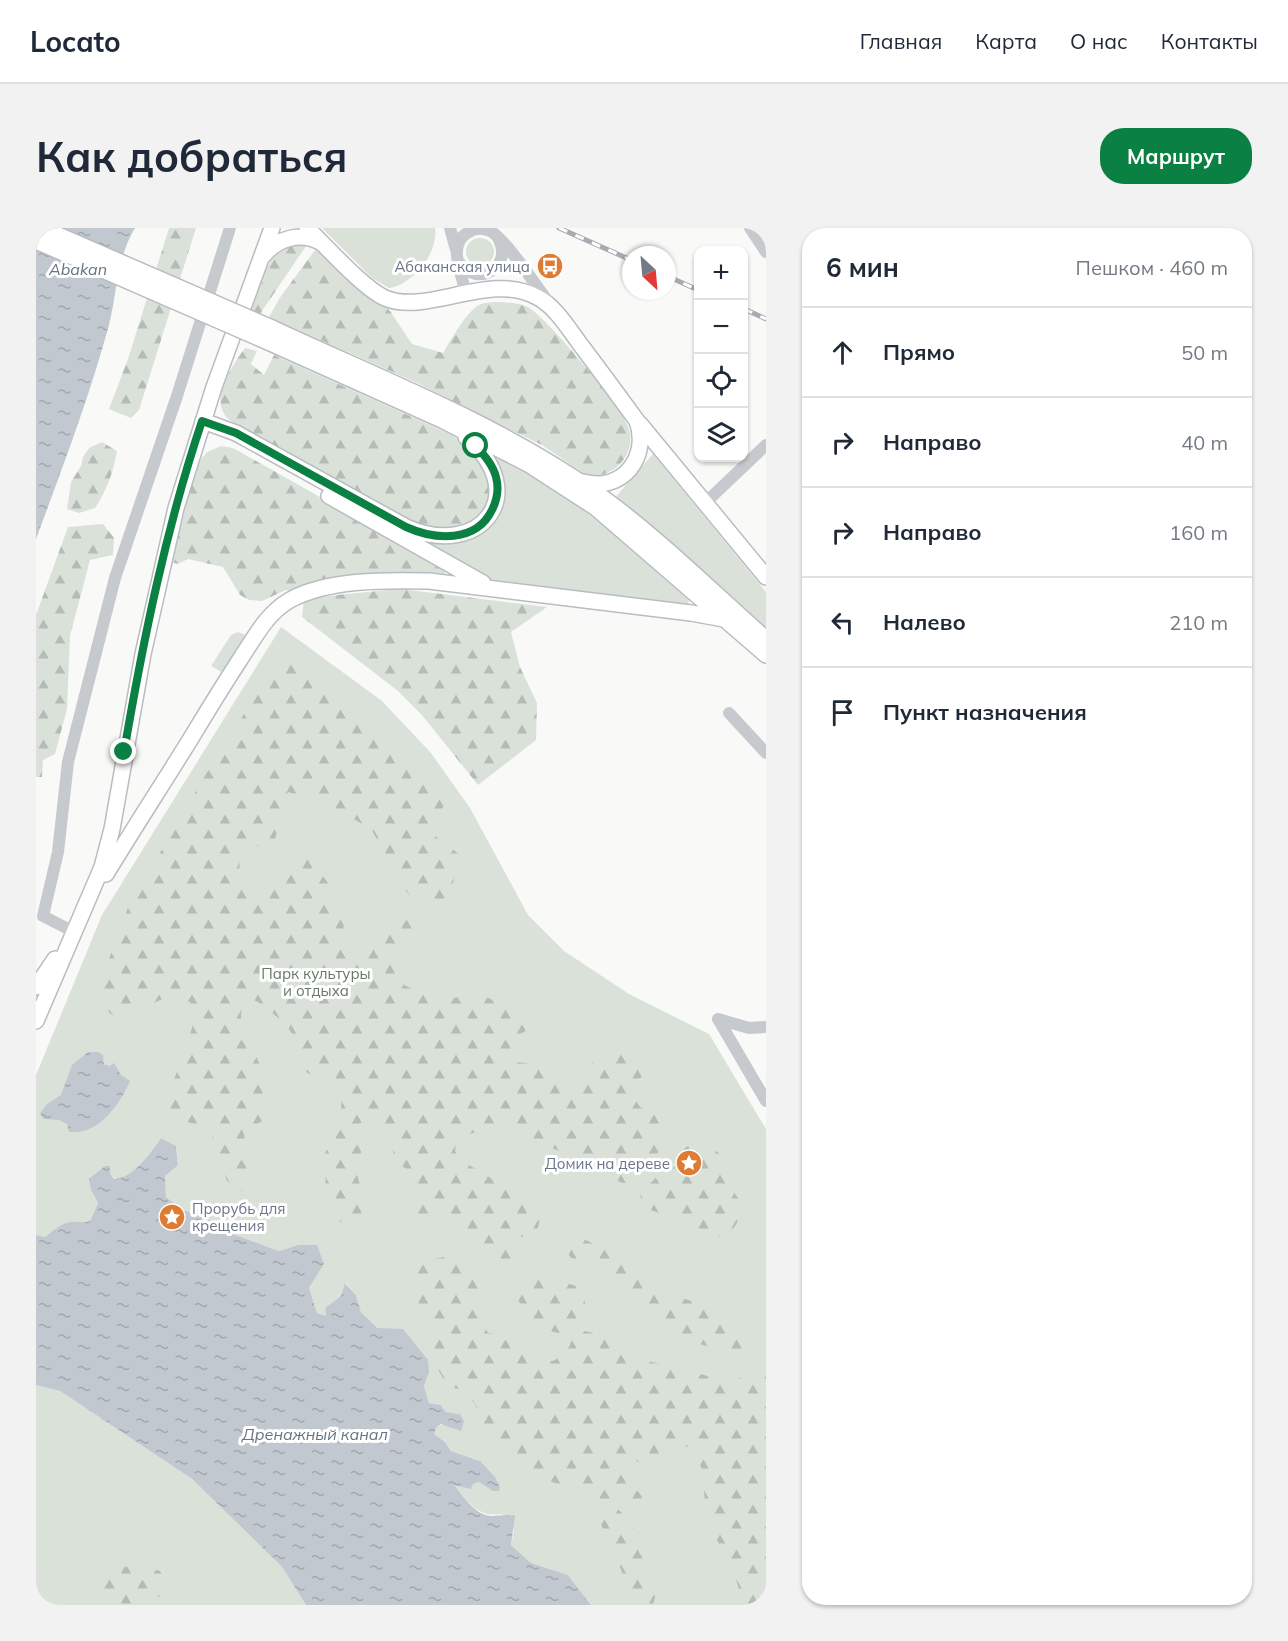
<!DOCTYPE html>
<html lang="ru">
<meta charset="utf-8">
<style>
body{margin:0;font-family:Mulish,sans-serif;background:#f2f2f3;color:#1f2937}
.controls{position:absolute;right:18px;top:18px;display:grid;overflow:hidden;border-radius:12px;box-shadow:0 2px 4px #0004}
.controls button{width:54px;height:54px;display:grid;place-items:center;padding:0;border:0;border-bottom:2px solid #e0e1e3;background:#fff;color:#1f2937;font:30px sans-serif}
.compass{position:absolute;left:586px;top:18px;width:54px;height:54px;border-radius:50%;background:#fff;box-shadow:0 2px 4px #0004;rotate:154deg}
.stop{position:absolute;width:18px;height:18px;margin:-14px;border:4px solid #0b8043;border-radius:50%;background:#fff}
.stop.end{background:#0b8043;border-color:#fff;box-shadow:0 2px 6px #0008}
.list{margin:0;padding:0;list-style:none}
h2{display:flex;justify-content:space-between;align-items:center;height:78px;margin:0;padding:0 24px;font-size:26px}
h2 small{font-size:20px;font-weight:400;color:#747a83}
.list li{display:grid;grid-template-columns:39px 1fr auto;gap:18px;align-items:center;box-sizing:border-box;height:90px;padding:0 24px;border-top:2px solid #e0e1e3}
.list b{display:block;font-size:22px;white-space:nowrap}
.list em{font-size:20px;font-style:normal;color:#747a83}
.icon{flex:none;width:33px;height:33px;fill:none;stroke:currentColor;stroke-width:2;stroke-linecap:round;stroke-linejoin:round}
.map{position:relative;flex:none;width:730px;height:1377px;overflow:hidden;border-radius:24px}
header{display:flex;align-items:center;gap:36px;box-sizing:border-box;height:84px;padding:0 30px;background:#fff;border-bottom:2px solid #e0e1e3}
header strong{font-size:28px}
nav{display:flex;gap:33px;margin-inline-start:auto;font-size:21px}
.intro{display:flex;align-items:center;justify-content:space-between;box-sizing:border-box;height:144px;padding:0 36px}
h1{margin:0;font-size:42px}
.button{padding:15px 27px;border-radius:24px;background:#0b8043;color:#fff;font-size:21px;font-weight:700}
main{display:flex;gap:36px;padding:0 36px}
aside{flex:1;background:#fff;border-radius:24px;box-shadow:0 2px 4px #0004}
.map>svg:first-child{display:block}
.green{fill:#dae1d9}
.forest{fill:url(#forest-firs)}
.water{fill:url(#water-ripples)}
.lines{fill:none;stroke-linecap:round;stroke-linejoin:round}
.major-casing{stroke:#b9bcc1;stroke-width:18}
.minor{stroke:#c6c9cd;stroke-width:12}
.major{stroke:#fff;stroke-width:15}
.rail-casing{stroke:#a7abb2;stroke-width:5}
.rail{stroke:#fff;stroke-width:3;stroke-dasharray:9;stroke-linecap:butt}
.major-bridge-casing{stroke:#b9bcc1;stroke-width:18;stroke-linecap:butt}
.major-bridge{stroke:#fff;stroke-width:15}
.route{stroke:#0b8043;stroke-width:8}
.labels{text-anchor:middle;dominant-baseline:central;stroke-width:6;stroke-linejoin:round;paint-order:stroke}
.poi-label{font-size:15px;fill:#6a7588;stroke:#fff;text-anchor:end}
.park-label{font-size:15px;fill:#657a65;stroke:#fff}
.water-label{font-size:16px;font-style:italic;fill:#667582;stroke:#fff}
</style>
<header>
<strong>Locato</strong>
<nav><a>Главная</a><a>Карта</a><a>О нас</a><a>Контакты</a></nav>
</header>
<div class="intro"><h1>Как добраться</h1><a class="button">Маршрут</a></div>
<main>
<div class="map">
<svg width="730" height="1377" viewBox="0 0 730 1377">
<defs>
<pattern id="forest-firs" width="22" height="20" patternUnits="userSpaceOnUse" patternTransform="scale(1.5)"><rect width="22" height="20" fill="#dae1d9"/><path d="M5 1l3.5 6h-7zM16 11l3.5 6h-7z" fill="#b5bbb6"/></pattern>
<pattern id="water-ripples" width="26" height="14" patternUnits="userSpaceOnUse" patternTransform="scale(1.5)"><rect width="26" height="14" fill="#c2c8cf"/><path d="M2 4q2-2 4 0t4 0M15 11q2-2 4 0t4 0" fill="none" stroke="#a2a7ae"/></pattern>
</defs>
<rect width="100%" height="100%" fill="#f9faf8"/>
<!-- green -->
<path class="green" d="M286,0H399C403,24 377,57 353,60L336,50Z
M430 24a14 14 0 1 1 28 0a14 14 0 1 1-28 0Z
M617,226L730,364V405L577,272Z
M463,230C478,233 492,244 504,252C558,286 605,328 653,370L652,380L461,354L452,351L374,306C389,308 415,314 429,311C467,303 476,266 460,234Z
M245,399L346,473L395,525L434,580L492,687L528,723L593,766L673,806L730,901V1377H555L532,1347L495,1335L475,1317L478,1302L466,1286C440,1290 433,1273 417,1256L443,1254L444,1233L415,1223L409,1214L398,1206L400,1200L424,1186L410,1184L405,1177L393,1175L388,1158L393,1145L325,1084L320,1067L310,1055L305,1068L289,1080L290,1089L281,1085L273,1060L288,1036L262,1017L243,1023L192,1004L165,987L148,983L130,969L129,948L142,936L140,918L125,910C112,924 100,950 79,951L74,945L55,962L62,975L54,993L23,999L9,1009L0,1007V847L66,687Z
M202,404L212,408L187,445L175,438L195,407Z
M0,1157L24,1163L156,1251L246,1339L270,1377H0Z"/>
<!-- forest -->
<path class="forest" d="M133,0H160L103,182L95,190L73,181L92,131Z
M265,17L270,18L224,86L213,82C224,55 230,20 265,17Z
M282,18L354,83L376,116L407,125C415,112 430,84 443,77C453,72 482,74 492,79C510,89 586,179 592,198C602,225 578,252 550,247L506,217L467,198L379,154L233,89L245,68Z
M209,120L221,123L215,136L228,147L238,127L416,207L435,221L452,245L455,267L450,282L442,292L417,302L383,298L209,202C204,198 197,195 192,191C172,171 197,137 209,120Z
M66,214L81,223C77,245 71,262 59,280L43,285L31,281L35,254L45,238L47,229L53,220Z
M185,218L197,220L410,340L407,351L264,365L250,362L226,373L213,372L204,367L187,339L152,331L142,336L135,334L161,236L171,224Z
M67,296L78,310L77,327L54,332L34,408L31,481L19,526L7,532L6,549H0V387L32,299Z
M365,361L511,379L475,404L484,439L501,475L500,512L442,557L386,487L362,463L266,389L268,371L310,366Z
M248,423L395,547L411,572L394,604L424,627L412,674L400,686L375,669L358,647L349,625L335,601L288,574L252,564L239,611L204,625L203,650L217,672L237,646L256,628L276,633L292,655L308,693L306,719L328,720L348,699L370,687L379,699L357,741L368,757L400,773L434,767L453,770L498,798L479,809L472,833L499,836L529,852L543,850L559,832L581,824L595,822L603,833L606,849L590,858L604,879L619,887L629,902L625,921L598,954L586,955L538,929L489,909L475,896L433,906L420,913L419,923L426,933L455,950L504,990L499,1013L480,1007L475,1033L455,1037L437,1020L422,994L406,983L382,994L373,990L376,961L374,944L359,932C355,912 354,897 333,889L323,896L326,919L321,947L327,966L325,987L314,995L299,993L290,974L289,925L304,898L306,867L298,859L268,843L260,812L249,795L222,774L213,770L207,775L205,786L206,812L219,826L231,853L233,889L208,904L211,942L206,963L191,953L174,902L136,888L131,867L149,826L158,792L154,774L131,769L81,791L69,781L62,761L98,663L121,630L165,554Z
M660,913L673,916L688,930L689,952L702,970L706,987L695,1004L673,1012L663,1000L650,992L632,988L609,980L604,967L621,948L639,939L646,922Z
M540,1007L597,1036L635,1067L656,1073L712,1105L726,1118V1127H704L623,1105L617,1082L604,1070L575,1057L552,1034L535,1030L529,1021L531,1012Z
M409,1029L434,1037L444,1053L442,1085L452,1105C459,1106 466,1106 473,1108C489,1113 500,1129 517,1133C530,1126 532,1123 537,1109L549,1103L576,1110L608,1132L696,1154L730,1137V1377H707L700,1351L680,1310L669,1277L667,1245L657,1216L622,1232L581,1235L590,1250L606,1268L604,1280L586,1274L577,1277L594,1292L605,1319L620,1366L617,1377H607L594,1362L556,1276L538,1260L483,1245L454,1213L439,1176L428,1162L412,1159C405,1146 395,1131 393,1116C392,1106 391,1098 388,1088C383,1071 373,1058 373,1039L390,1032Z
M483,1047L509,1050L541,1058C559,1086 548,1091 523,1105L487,1097L477,1089L484,1075L476,1065L474,1052Z
M96,1336L124,1343L132,1357L130,1368L113,1369L108,1377H78L68,1369L66,1349Z"/>
<!-- water -->
<path class="water" d="M0,0H99C81,29 81,65 73,97C53,170 26,241 0,311Z
M52,824H62L67,827L68,837L74,838L78,835L85,847L94,853C86,872 70,896 48,903C44,904 38,904 33,904L31,896L23,892L7,891L4,885L11,876L25,867L36,837Z
M125,910L140,918L142,937L129,948L130,969L148,983L165,987L192,1004L243,1023L262,1017H281L288,1036L273,1060L281,1085L290,1088L289,1080L305,1068L309,1055L320,1067L325,1084L342,1100L367,1101L392,1132L393,1145L388,1158L393,1175L405,1177L410,1184L424,1186L428,1193L425,1203L405,1196L400,1200L398,1206L409,1214L415,1223L444,1233L459,1249L464,1259L463,1263H457L443,1254L437,1256L435,1261L418,1257C427,1267 439,1287 455,1288C463,1288 470,1286 479,1288L475,1317L495,1335L532,1347L555,1377H270L246,1339L156,1251L24,1163L0,1157V1007L9,1009C16,1004 26,994 35,994C44,993 43,996 54,993L62,975L55,962L53,951L69,938H74V945L78,951C99,950 113,925 125,910Z"/>
<g class="lines">
<defs>
<path id="major" d="M271,0C290,18 327,60 349,70C391,88 454,43 501,69C520,79 532,100 544,116C563,141 582,167 601,193C614,229 586,265 547,254
M228,27C242,10 264,4 284,14
M236,100C341,149 458,194 553,260C617,304 672,360 730,411
M232,114L408,193L492,236L560,280L730,427
M167,193L200,205L370,299C445,332 497,265 430,209
M604,196L730,349
M293,268L447,355
M70,646C98,600 128,554 157,507C172,482 188,456 205,430C219,409 231,385 254,372C292,351 351,352 393,353L655,385L688,391
M0,759L19,731
M0,793L66,639L76,601L107,426L140,280L178,159L236,0"/>
</defs>
<!-- major casing -->
<use href="#major" class="major-casing"/>
<!-- minor -->
<path class="minor" d="M414,0L420,22
M714,0L730,24
M424,35C441,60 477,39 463,12
M430,65C426,47 411,17 431,5C438,0 447,0 454,3C470,11 500,58 513,75
M668,276L730,217
M693,485L730,525
M38,704L7,688L22,624L32,534L79,350L141,168L194,0
M682,791L730,873
M682,791L713,800L730,799"/>
<!-- major -->
<use href="#major" class="major"/>
<defs>
<path id="rail" d="M523,0L595,32
M631,48L662,62
M708,81L730,91"/>
</defs>
<!-- rail casing -->
<use href="#rail" class="rail-casing"/>
<!-- rail -->
<use href="#rail" class="rail"/>
<defs>
<path id="major-bridge" d="M6,0L236,100
M0,13L232,114"/>
</defs>
<!-- major-bridge casing -->
<use href="#major-bridge" class="major-bridge-casing"/>
<!-- major-bridge -->
<use href="#major-bridge" class="major-bridge"/>
</g>
<g class="lines">
<!-- route -->
<path class="route" d="M88,524C107,413 130,300 166,193L200,205L370,299C399,312 440,315 456,282C461,272 463,260 460,249C457,237 448,227 440,218"/>
</g>
<!-- icons -->
<defs>
<symbol id="bus-disc" viewBox="-11 -11 22 22"><circle r="9.5" fill="#de7c34" stroke="#fff"/><path d="M-5-6H5V4H4V6H2V4H-2V6H-4V4H-5ZM-3.5-4V0h7V-4ZM-3.5 1.2v1.5H-2V1.2ZM2 1.2v1.5H3.5V1.2Z" fill="#fff"/></symbol>
<symbol id="sight-disc" viewBox="-11 -11 22 22"><circle r="9.5" fill="#de7c34" stroke="#fff"/><path d="M0-6L1.8-2.2L6-1.7L2.9 1.2L3.7 5.4L0 3.3L-3.7 5.4L-2.9 1.2L-6-1.7L-1.8-2.2Z" fill="#fff"/></symbol>
</defs>
<g fill-rule="evenodd">
<use href="#bus-disc" x="499" y="23" width="30" height="30"/>
<use href="#sight-disc" x="638" y="920" width="30" height="30"/>
<use href="#sight-disc" x="121" y="974" width="30" height="30"/>
</g>
<g class="labels">
<!-- poi labels -->
<g class="poi-label">
<text x="494" y="38">Абаканская улица</text>
<text x="634" y="935">Домик на дереве</text>
<text x="156" y="980" text-anchor="start">Прорубь для<tspan x="156" dy="17">крещения</tspan></text>
</g>
<!-- park labels -->
<g class="park-label">
<text x="280" y="745">Парк культуры<tspan x="280" dy="17">и отдыха</tspan></text>
</g>
<!-- water labels -->
<g class="water-label">
<text x="42" y="41">Abakan</text>
<text x="279" y="1206">Дренажный канал</text>
</g>
</g>
</svg>
<div class="controls">
<button>+</button>
<button>−</button>
<button><svg class="icon" aria-label="locate" viewBox="0 0 24 24"><circle cx="12" cy="12" r="6"/><path d="M12 2v4M12 18v4M2 12h4M18 12h4"/></svg></button>
<button><svg class="icon" aria-label="layers" viewBox="0 0 24 24"><path d="M12 4l9 5-9 5-9-5zM3 14l9 5 9-5"/></svg></button>
</div>
<svg class="compass" viewBox="-18 -18 36 36"><path d="M0-13l5 13h-10z" fill="#e53935"/><path d="M0 13l5-13h-10z" fill="#747a83"/></svg>
<div class="stop" style="left:440px;top:218px"></div>
<div class="stop end" style="left:88px;top:524px"></div>
</div>
<aside>
<h2>6 мин<small>Пешком · 460 m</small></h2>
<ul class="list">
<li><svg class="icon" aria-label="ahead" viewBox="0 0 24 24"><path d="M12 20V5M6 11l6-6 6 6"/></svg><div><b>Прямо</b></div><em>50 m</em></li>
<li><svg class="icon" aria-label="right" viewBox="0 0 24 24"><path d="M7 20v-9h11M14 6l5 5-5 5"/></svg><div><b>Направо</b></div><em>40 m</em></li>
<li><svg class="icon" aria-label="right" viewBox="0 0 24 24"><path d="M7 20v-9h11M14 6l5 5-5 5"/></svg><div><b>Направо</b></div><em>160 m</em></li>
<li><svg class="icon" aria-label="left" viewBox="0 0 24 24"><path d="M17 20v-9H6M10 6l-5 5 5 5"/></svg><div><b>Налево</b></div><em>210 m</em></li>
<li><svg class="icon" aria-label="arrive" viewBox="0 0 24 24"><path d="M6 21V4h12l-3 4 3 4H6"/></svg><div><b>Пункт назначения</b></div></li>
</ul>
</aside>
</main>
